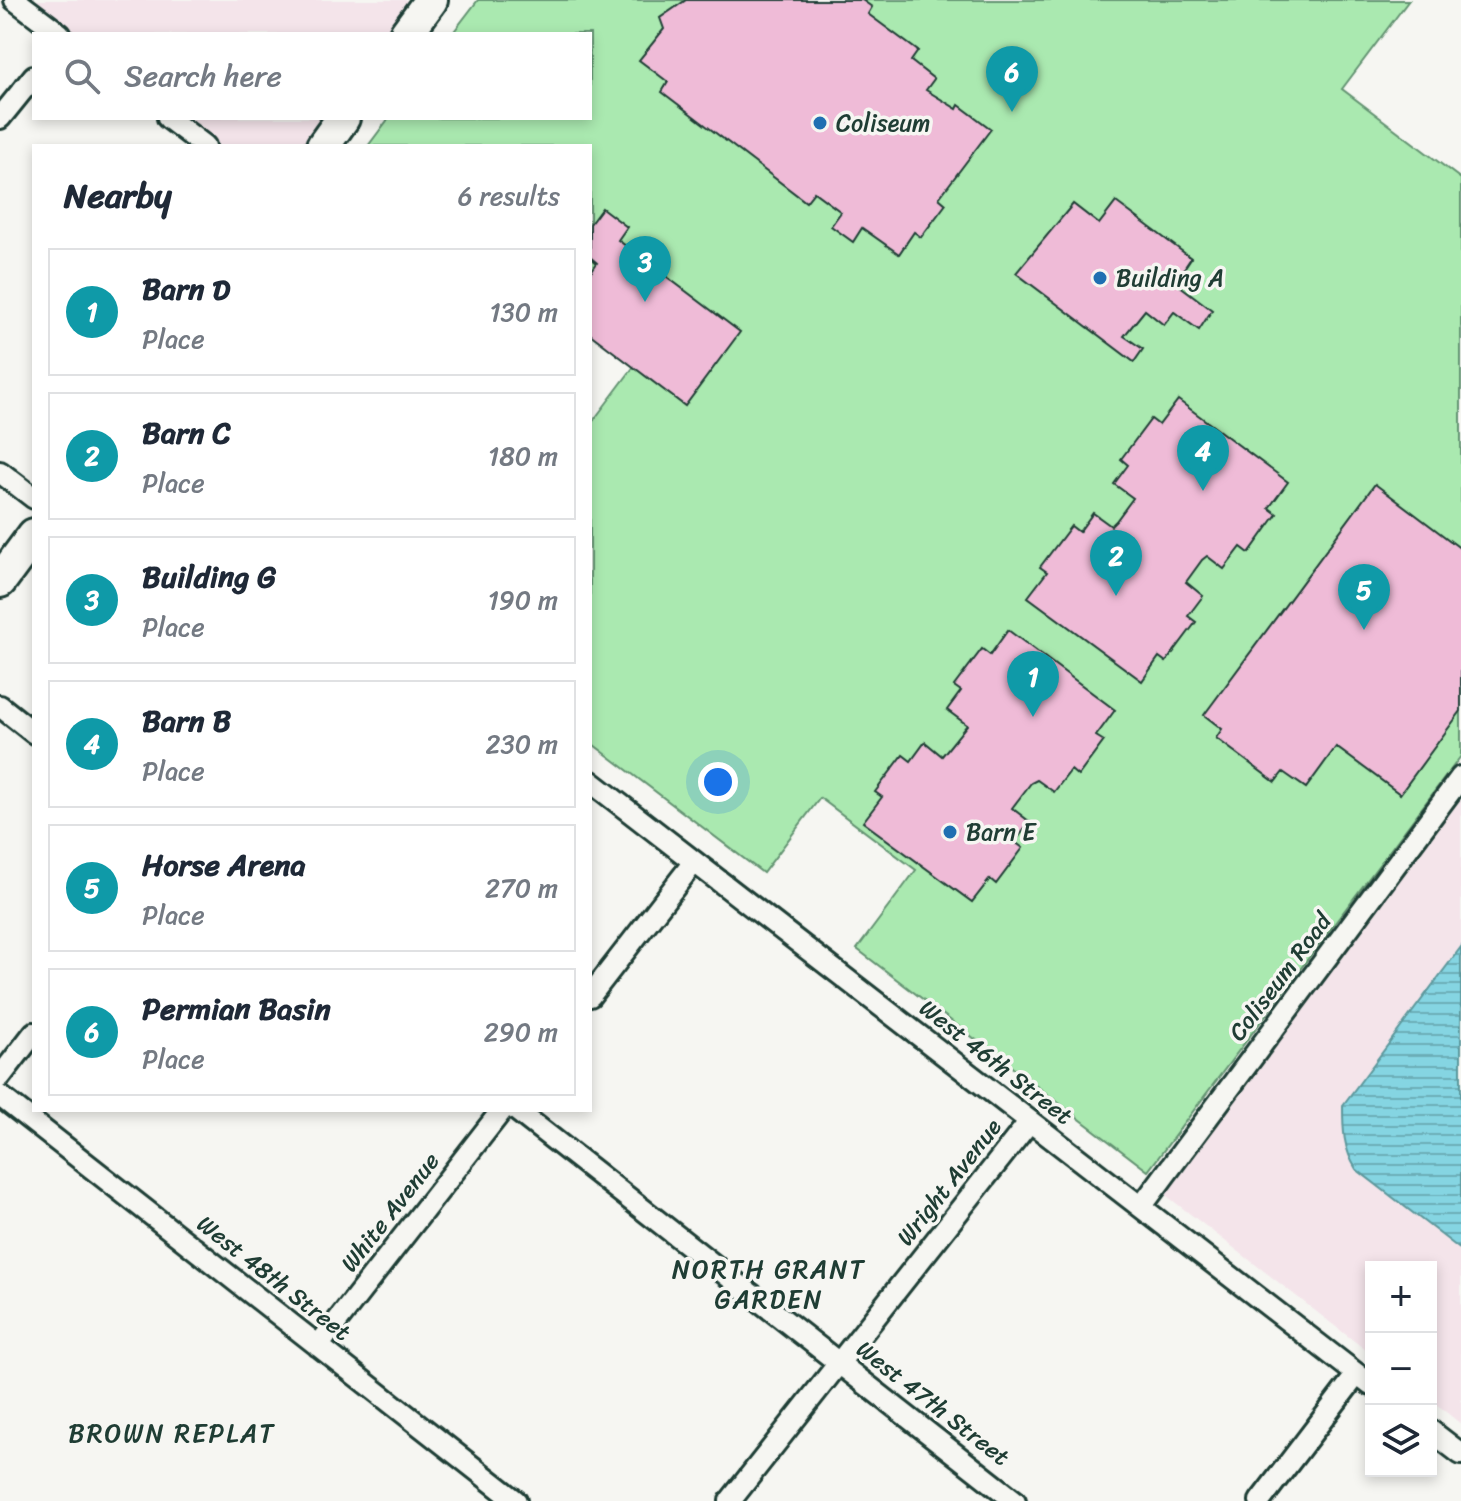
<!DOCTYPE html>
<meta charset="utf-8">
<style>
body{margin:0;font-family:Sriracha,sans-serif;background:#f2f2f3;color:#1f2937}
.controls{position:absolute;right:24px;bottom:24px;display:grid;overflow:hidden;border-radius:0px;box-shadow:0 4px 12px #0003}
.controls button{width:72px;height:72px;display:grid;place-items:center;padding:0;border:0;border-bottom:2px solid #e0e1e3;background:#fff;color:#1f2937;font:40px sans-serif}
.you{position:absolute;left:718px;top:782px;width:28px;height:28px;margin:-20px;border:6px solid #fff;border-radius:50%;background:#1a73e8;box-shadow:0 0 0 12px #1a73e833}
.badge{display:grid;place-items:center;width:52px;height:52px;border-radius:50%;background:#111827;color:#fff;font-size:26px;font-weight:700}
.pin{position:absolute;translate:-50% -66px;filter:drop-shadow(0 2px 4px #0008)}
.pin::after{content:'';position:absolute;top:42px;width:28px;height:24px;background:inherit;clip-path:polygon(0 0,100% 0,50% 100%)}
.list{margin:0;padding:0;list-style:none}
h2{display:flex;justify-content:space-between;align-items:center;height:104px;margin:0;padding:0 32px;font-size:34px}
h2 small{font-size:26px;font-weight:400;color:#747a83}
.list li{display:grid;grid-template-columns:52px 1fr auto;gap:24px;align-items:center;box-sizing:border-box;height:128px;margin:0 16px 16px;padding:0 16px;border:2px solid #e0e1e3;border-radius:0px}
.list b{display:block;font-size:30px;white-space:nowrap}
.list p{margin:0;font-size:26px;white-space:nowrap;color:#747a83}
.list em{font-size:26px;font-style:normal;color:#747a83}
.icon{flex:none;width:44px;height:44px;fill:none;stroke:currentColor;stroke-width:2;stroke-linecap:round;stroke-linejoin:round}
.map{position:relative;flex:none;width:1461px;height:1501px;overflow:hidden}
.search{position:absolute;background:#fff;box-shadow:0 4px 12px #0003;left:32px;top:32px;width:560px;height:88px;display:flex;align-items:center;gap:20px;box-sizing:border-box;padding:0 28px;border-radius:0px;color:#747a83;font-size:30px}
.panel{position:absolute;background:#fff;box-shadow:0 4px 12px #0003;left:32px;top:144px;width:560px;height:968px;border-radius:0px}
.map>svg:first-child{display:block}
.built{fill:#f4e4ea}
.grass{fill:#aae9b0;stroke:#649372;stroke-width:2}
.water{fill:url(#water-rules);stroke:#5c989c;stroke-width:2}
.building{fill:#efbbd7;stroke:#1f3d34;stroke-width:2}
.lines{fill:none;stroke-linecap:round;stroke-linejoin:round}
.minor-casing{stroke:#1f3d34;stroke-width:26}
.primary-casing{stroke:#1f3d34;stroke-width:38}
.minor{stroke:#f6f6f2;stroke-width:20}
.primary{stroke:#f6f6f2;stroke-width:32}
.poi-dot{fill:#1f6fb2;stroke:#f6f6f2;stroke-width:3}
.labels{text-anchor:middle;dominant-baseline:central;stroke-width:7;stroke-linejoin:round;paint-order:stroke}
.poi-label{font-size:24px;fill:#1f3d34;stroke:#f6f6f2;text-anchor:start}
.street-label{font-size:24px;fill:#1f3d34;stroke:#f6f6f2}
.neighbourhood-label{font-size:26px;letter-spacing:2px;fill:#1f3d34;stroke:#f6f6f2}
</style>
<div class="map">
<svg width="1461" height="1501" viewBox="0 0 1461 1501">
<defs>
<pattern id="water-rules" width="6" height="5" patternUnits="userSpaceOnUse" patternTransform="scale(2)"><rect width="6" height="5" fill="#85d5e2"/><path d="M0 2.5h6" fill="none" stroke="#6caeb8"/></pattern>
</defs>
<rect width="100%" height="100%" fill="#f6f6f2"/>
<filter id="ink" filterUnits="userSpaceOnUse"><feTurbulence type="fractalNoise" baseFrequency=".0125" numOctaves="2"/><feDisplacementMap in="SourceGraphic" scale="16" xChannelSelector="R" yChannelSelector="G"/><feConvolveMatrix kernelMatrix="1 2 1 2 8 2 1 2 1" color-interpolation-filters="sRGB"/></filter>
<g filter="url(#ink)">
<!-- built -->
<path class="built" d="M14,0H431L406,34H58Z
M168,118H343L323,146H205Z
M1461,776V1424L1431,1400V1267H1371V1354L1154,1186Z"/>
<!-- grass -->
<path class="grass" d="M478,0H1409L1342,89L1461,179V756L1148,1171L857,949L916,870L820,798L763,873L590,742V425L635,365L590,331V146H368L389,118H590V34H452Z"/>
<!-- water -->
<path class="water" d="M1461,947V1250L1356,1169C1343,1148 1343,1129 1343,1105Z"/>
<!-- building -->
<path class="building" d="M686,0H862L872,7L868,14L918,51L911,61L934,79L926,90L957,109L959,105L991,129L939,198L946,204L921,237L914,232L899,254L862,228L853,242L831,226L841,212L814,192L806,202L662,92L668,82L639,60L664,29L660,18Z
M1116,202L1191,258L1175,282L1212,310L1199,330L1174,312L1164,325L1145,310L1124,336L1143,349L1134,362L1016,273L1073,204L1099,224Z
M602,208L627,227L618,240L740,332L685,406L590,334V273L597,263L590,257V224Z
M1178,400L1288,482L1269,508L1277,514L1249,553L1241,547L1224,569L1207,556L1202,560L1186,582L1203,596L1188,616L1196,622L1166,662L1159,657L1142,681L1028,597L1047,572L1040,567L1071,526L1079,532L1093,513L1111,526L1116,521L1133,498L1114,484L1128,465L1121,459L1151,419L1159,425Z
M1375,484L1461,549V711L1400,794L1336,747L1306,788L1283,772L1275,782L1216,738L1222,729L1204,715Z
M1008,630L1115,710L1096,736L1104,741L1078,776L1071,770L1054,792L1037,780L1031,783L1012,808L1030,822L1015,842L1023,848L996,884L990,879L972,902L863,822L882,797L875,792L903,755L911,761L925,742L942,756L967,725L947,710L961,691L954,686L982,649L990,655Z"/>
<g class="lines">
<defs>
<path id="minor" d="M15,0L60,34
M0,118L34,76
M168,118L205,146
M0,472L34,498
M0,706L34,733
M590,781L1371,1385
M590,996L694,862
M0,1077L34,1033
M0,1096L516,1501
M516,1110L1015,1501
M1141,1207L1461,777
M318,1346L502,1110
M1431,1431L1461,1454
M730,1501L1030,1121
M1260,1501L1357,1374"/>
<path id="primary" d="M406,34L431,0
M323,146L343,118
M0,581L34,535"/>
</defs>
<!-- minor casing -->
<use href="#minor" class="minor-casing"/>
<!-- primary casing -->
<use href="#primary" class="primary-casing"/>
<!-- minor -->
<use href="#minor" class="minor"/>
<!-- primary -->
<use href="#primary" class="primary"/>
</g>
</g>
<!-- markers -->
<g class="poi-dot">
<circle cx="820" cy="123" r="8"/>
<circle cx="1100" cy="278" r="8"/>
<circle cx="950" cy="832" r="8"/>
</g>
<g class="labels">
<!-- poi labels -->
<g class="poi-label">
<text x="836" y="123">Coliseum</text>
<text x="1116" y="278">Building A</text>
<text x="966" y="832">Barn E</text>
</g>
<!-- street labels -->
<g class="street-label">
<text transform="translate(1280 977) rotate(-53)">Coliseum Road</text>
<text transform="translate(996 1062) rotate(38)">West 46th Street</text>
<text transform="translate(949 1182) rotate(-52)">Wright Avenue</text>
<text transform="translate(390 1212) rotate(-52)">White Avenue</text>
<text transform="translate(274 1278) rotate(38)">West 48th Street</text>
<text transform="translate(933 1403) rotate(38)">West 47th Street</text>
</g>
<!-- neighbourhood labels -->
<g class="neighbourhood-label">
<text x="769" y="1269">NORTH GRANT<tspan x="769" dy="30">GARDEN</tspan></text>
<text x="172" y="1433">BROWN REPLAT</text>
</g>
</g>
</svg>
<div class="controls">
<button>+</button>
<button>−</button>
<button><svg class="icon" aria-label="layers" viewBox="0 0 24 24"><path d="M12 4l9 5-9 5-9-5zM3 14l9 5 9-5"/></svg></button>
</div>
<div class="you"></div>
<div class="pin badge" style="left:1033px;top:717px;background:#0f9aa8">1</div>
<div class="pin badge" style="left:1116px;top:596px;background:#0f9aa8">2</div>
<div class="pin badge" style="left:645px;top:302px;background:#0f9aa8">3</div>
<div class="pin badge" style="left:1203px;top:491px;background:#0f9aa8">4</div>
<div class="pin badge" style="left:1364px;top:630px;background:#0f9aa8">5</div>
<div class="pin badge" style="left:1012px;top:112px;background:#0f9aa8">6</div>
<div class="search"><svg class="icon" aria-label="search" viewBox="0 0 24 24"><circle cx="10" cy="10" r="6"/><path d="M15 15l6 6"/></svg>Search here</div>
<section class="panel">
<h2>Nearby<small>6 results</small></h2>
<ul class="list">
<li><span class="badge" style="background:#0f9aa8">1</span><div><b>Barn D</b><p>Place</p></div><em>130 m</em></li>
<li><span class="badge" style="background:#0f9aa8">2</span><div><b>Barn C</b><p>Place</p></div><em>180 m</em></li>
<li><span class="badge" style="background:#0f9aa8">3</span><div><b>Building G</b><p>Place</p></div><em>190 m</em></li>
<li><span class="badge" style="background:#0f9aa8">4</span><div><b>Barn B</b><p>Place</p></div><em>230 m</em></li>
<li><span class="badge" style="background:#0f9aa8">5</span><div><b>Horse Arena</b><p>Place</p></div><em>270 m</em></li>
<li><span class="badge" style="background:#0f9aa8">6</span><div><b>Permian Basin</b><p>Place</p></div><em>290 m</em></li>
</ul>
</section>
</div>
